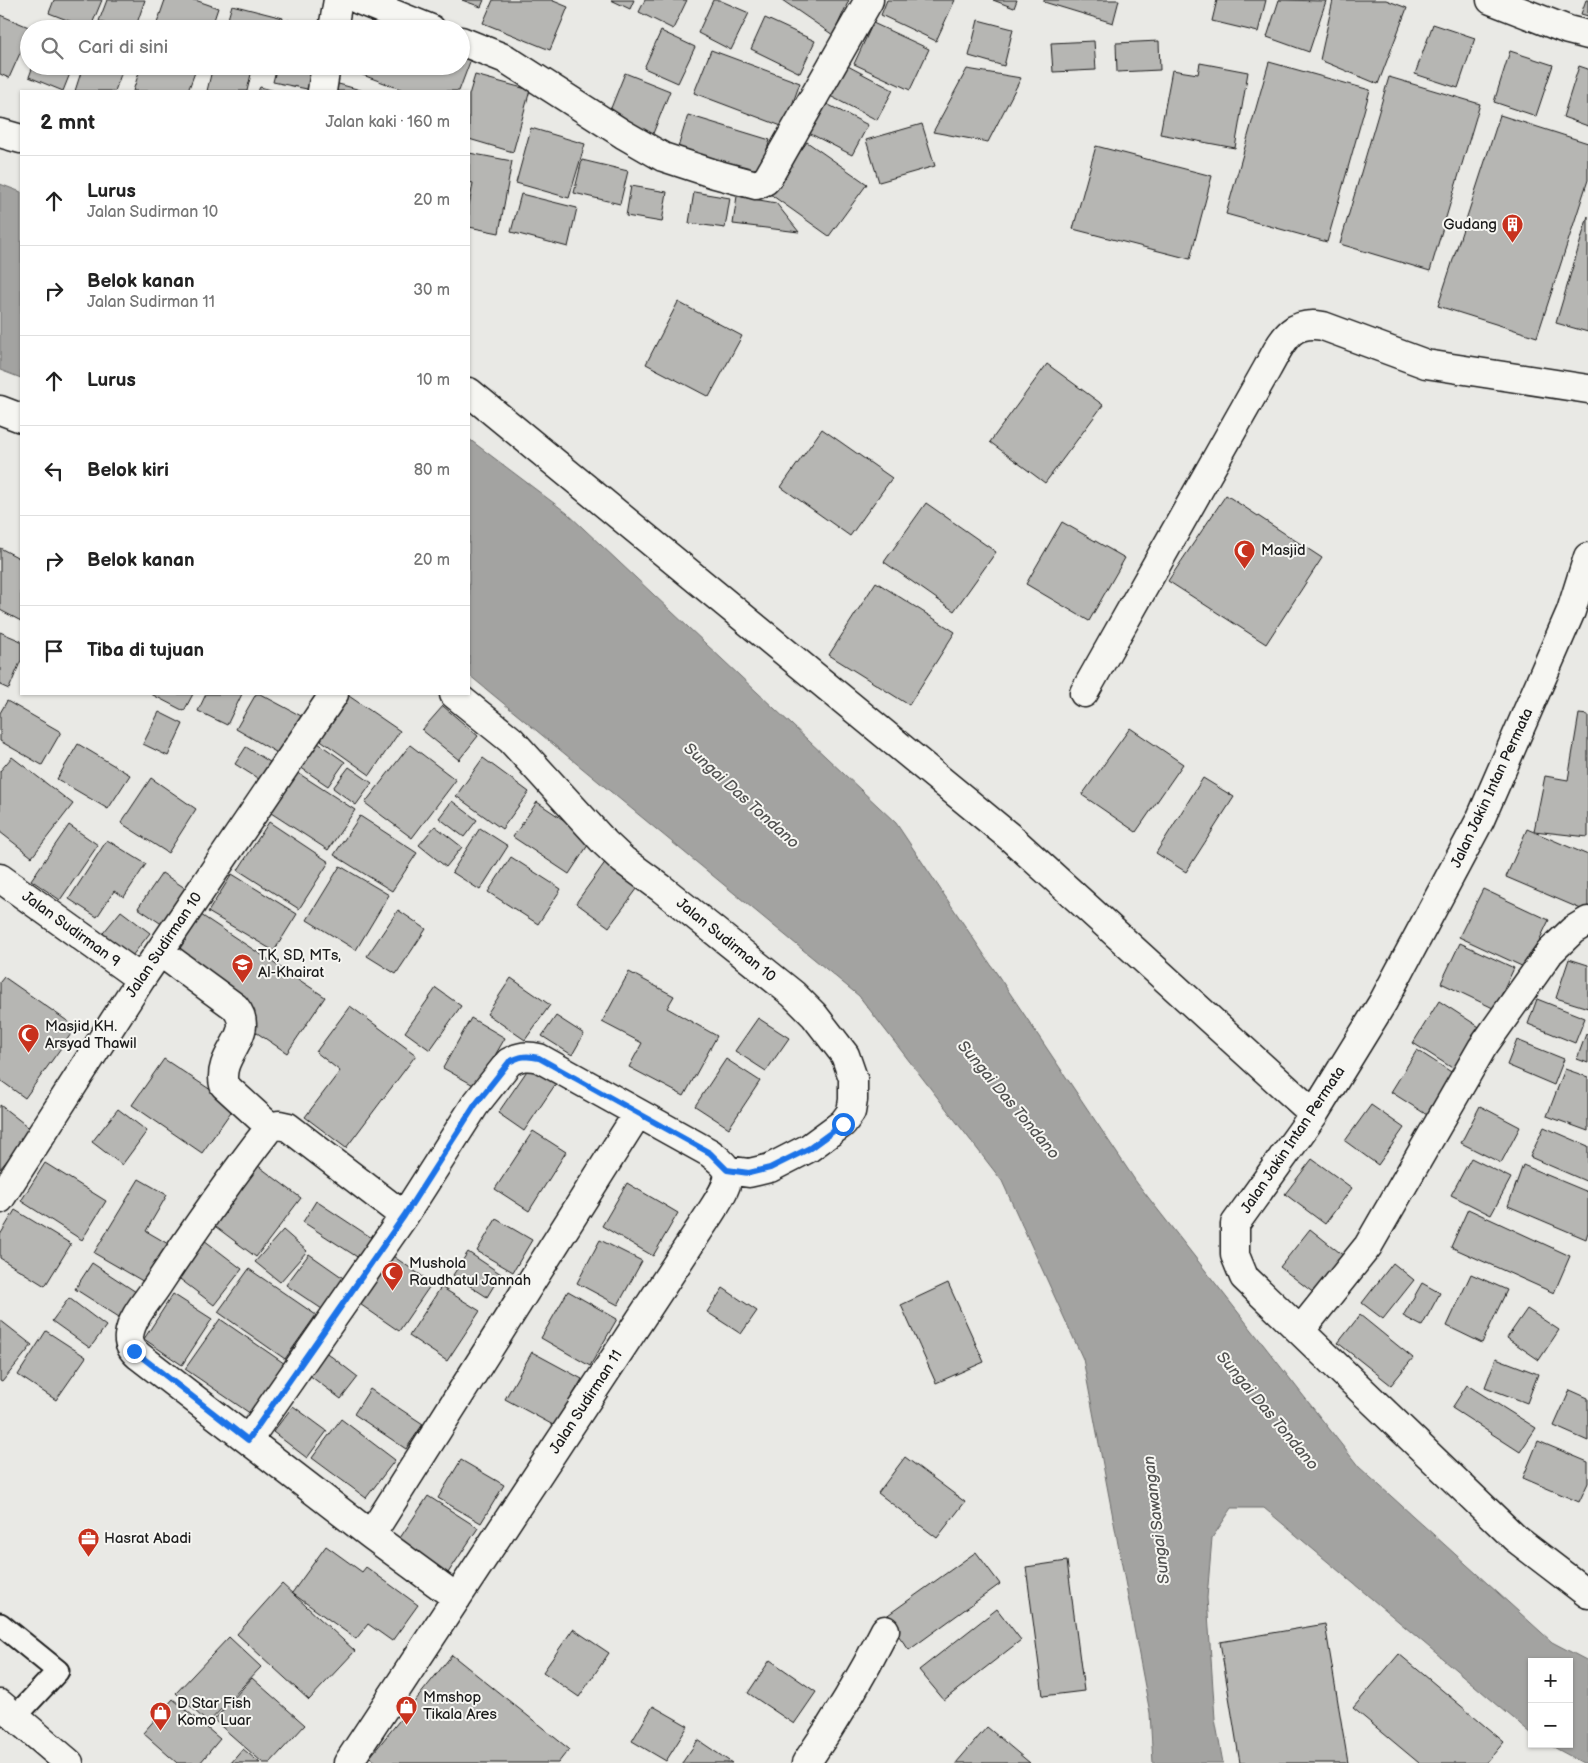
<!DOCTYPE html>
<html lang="id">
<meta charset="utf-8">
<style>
body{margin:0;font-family:"Balsamiq Sans",sans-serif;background:#f6f6f6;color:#222}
.controls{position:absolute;right:15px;bottom:15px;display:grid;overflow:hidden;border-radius:0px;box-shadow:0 1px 4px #0004}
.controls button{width:45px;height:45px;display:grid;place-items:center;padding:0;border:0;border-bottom:1px solid #e0e0e0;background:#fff;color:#222;font:25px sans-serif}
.stop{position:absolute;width:15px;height:15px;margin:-11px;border:4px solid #1a73e8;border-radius:50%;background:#fff}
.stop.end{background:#1a73e8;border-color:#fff;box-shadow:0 1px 5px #0008}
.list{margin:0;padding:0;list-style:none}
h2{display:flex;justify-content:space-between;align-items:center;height:65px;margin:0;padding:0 20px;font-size:21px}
h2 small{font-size:16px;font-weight:400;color:#767676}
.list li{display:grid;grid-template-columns:32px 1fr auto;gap:15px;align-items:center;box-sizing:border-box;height:90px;padding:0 20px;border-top:1px solid #e0e0e0}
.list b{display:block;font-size:19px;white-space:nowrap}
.list p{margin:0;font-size:16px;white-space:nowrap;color:#767676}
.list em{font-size:16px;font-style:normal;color:#767676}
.icon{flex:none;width:28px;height:28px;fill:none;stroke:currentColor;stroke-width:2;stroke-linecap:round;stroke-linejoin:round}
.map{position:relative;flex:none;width:1588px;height:1763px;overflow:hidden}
.search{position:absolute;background:#fff;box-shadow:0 1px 4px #0004;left:20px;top:20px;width:450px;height:55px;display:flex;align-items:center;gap:12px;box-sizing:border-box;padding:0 18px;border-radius:28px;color:#767676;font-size:19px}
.panel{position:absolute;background:#fff;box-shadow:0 1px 4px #0004;left:20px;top:90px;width:450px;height:605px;border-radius:0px}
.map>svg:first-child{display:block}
.water{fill:#a3a3a1;stroke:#6d6d6c}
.building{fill:#b6b6b3;stroke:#1c1c1c}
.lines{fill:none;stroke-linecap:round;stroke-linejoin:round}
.lane-casing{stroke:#1c1c1c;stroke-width:25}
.street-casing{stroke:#1c1c1c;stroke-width:31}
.highway-casing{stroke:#1c1c1c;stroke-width:31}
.lane{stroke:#f6f6f2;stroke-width:21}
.street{stroke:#f6f6f2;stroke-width:28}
.highway{stroke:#f6f6f2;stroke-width:28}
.route{stroke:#1a73e8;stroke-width:6}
.labels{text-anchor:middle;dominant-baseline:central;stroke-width:4;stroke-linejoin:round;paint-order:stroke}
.poi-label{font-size:15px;fill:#1c1c1c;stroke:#f6f6f2;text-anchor:start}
.street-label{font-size:15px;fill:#1c1c1c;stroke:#f6f6f2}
.water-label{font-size:16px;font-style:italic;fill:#525251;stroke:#f6f6f2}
</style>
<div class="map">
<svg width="1588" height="1763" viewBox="0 0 1588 1763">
<rect width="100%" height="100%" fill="#e9e9e5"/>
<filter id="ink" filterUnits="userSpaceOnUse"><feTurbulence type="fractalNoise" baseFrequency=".02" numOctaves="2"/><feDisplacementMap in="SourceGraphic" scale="10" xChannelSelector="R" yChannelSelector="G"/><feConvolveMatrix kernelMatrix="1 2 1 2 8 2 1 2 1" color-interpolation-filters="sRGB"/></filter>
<g filter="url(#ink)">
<!-- water -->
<path class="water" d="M0,184L21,192V378L0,370Z
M469,439L567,513L896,823L1137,1183L1359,1467L1552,1642L1588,1661V1763H1583L1548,1744H1569V1662H1532V1734L1264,1508H1232L1212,1538L1207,1598L1215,1719L1223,1763H1153L1150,1713L1083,1359L1002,1181L859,996L469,675Z"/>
<!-- building -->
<path class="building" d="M54,0H102L90,29L49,13Z
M107,0H145L135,29H119L99,21Z
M165,0H195L218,8L211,29H155Z
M462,0H484L481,7Z
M493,0H551L568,7L550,50L483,23Z
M611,0H634L630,9Z
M645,0H687L673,29L639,12Z
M713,0H719L749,13L731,50L698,33Z
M782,0H849L833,35Z
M887,0H955L936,41L881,15Z
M993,0H1017L1014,8Z
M1044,0H1119L1113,23L1044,2Z
M1217,0H1266L1258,32L1212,21Z
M1279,0L1326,1L1309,52L1267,37Z
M1333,0H1386L1407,8L1378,84L1320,60Z
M1586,0H1588V16L1581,14Z
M232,5L283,18L280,29H225Z
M374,13L415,29H368Z
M0,15L31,28L29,29V33L9,78L0,74Z
M765,18L815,41L800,73L751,49Z
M288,20L315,29H286Z
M978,20L1013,29L1004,66L969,56Z
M873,23L929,49L910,90L854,64Z
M1433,24L1475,38L1458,88L1415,74Z
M661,31L695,47L678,83L644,68Z
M1094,41L1096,70L1053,72L1051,43Z
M1159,41L1160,70L1117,72L1116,43Z
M461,47L474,51L459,91H406L352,71L354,66H461Z
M711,50L800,83L784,127L694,93Z
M1510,51L1553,65L1536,116L1494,102Z
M1269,62L1370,90L1327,242L1226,214Z
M1200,63L1248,72L1235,148L1160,134L1172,70L1198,74Z
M844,64L893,90L877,120L828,95Z
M33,66H73L63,91L29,77Z
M83,66H124L115,91H75Z
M141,66H194L197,67L188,91H133Z
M213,66H237L252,70L247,91H207Z
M277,66H317L312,90L273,82Z
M1579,66L1588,69V126L1563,117Z
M967,69L1021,78L988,142L933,132Z
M625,73L670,91L652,136L607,118Z
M475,75L530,90L513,152L469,139V95Z
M1389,77L1480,104L1430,271L1340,244Z
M335,83L364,91H333Z
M260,87L275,91H258Z
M819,100L868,125L852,155L803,130Z
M688,115L770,140L757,179L676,154Z
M1500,115L1588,143V180L1537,337L1438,306Z
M922,124L935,166L879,182L866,140Z
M531,128L585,144L569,198L516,183Z
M807,142L867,184L829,236L770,194Z
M1096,146L1212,176L1190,259L1073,229Z
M469,153L512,161L499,233L469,227V206L473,183L469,182Z
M582,160L628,171L620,204L574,193Z
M631,186L667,192L662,222L626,216Z
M694,192L730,198L725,228L689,223Z
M521,194L577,208L568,247L511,232Z
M737,196L776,203L799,232L733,224Z
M1588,216V332L1556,323Z
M678,302L742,336L709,397L646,364Z
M1047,364L1103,405L1045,483L990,442Z
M822,429L892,478L850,536L781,487Z
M1226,495L1322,558L1266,644L1168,581Z
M926,503L996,552L954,611L884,562Z
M1062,522L1125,558L1089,621L1026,584Z
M0,548L21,559V621L0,610Z
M876,582L955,632L909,705L829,655Z
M0,632L21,641V660L9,689L0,685Z
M151,694H193L184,711Z
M206,694H242L227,725L198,711Z
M256,694H260L303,717L281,755L236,729Z
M346,694L400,731L370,775L315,736Z
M7,701L61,732L42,765L0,741V713Z
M443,706L478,736L459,760L422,730Z
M159,712L183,724L168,756L143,744Z
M1579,714L1588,715V837L1534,831L1545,776L1568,780Z
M1130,728L1183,764L1136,832L1082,795Z
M318,743L345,762L328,786L300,767Z
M78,744L130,775L108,809L57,779Z
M410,745L456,780L412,838L365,803Z
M246,747L273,764L262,781L235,764Z
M12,757L73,804L32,857L0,832V771Z
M483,758L529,792L502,829L456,796Z
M349,767L372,783L356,805L333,788Z
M298,773L355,810L328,850L271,813Z
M151,778L196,809L168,853L121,823Z
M1203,778L1234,797L1186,872L1156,853Z
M452,801L477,820L464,837L439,818Z
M537,802L592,839L569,874L513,837Z
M360,816L417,853L392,891L334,855Z
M269,822L329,862L299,909L238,870Z
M69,825L98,845L60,900L31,880Z
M435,826L462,847L446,867L419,845Z
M480,828L508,846L480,890L452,872Z
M1527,829L1588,855V912L1506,877Z
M107,840L146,864L124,897L114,891L97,917L69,899Z
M511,857L561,889L538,924L488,892Z
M606,861L640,885L609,927L576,903Z
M340,866L389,895L356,950L307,920Z
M162,873L188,890L163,925L138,908Z
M232,874L297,914L274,951L208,912Z
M1483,889L1549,920L1526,968L1459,937Z
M398,910L426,929L396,974L367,956Z
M121,911L150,933L128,961L99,938Z
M198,913L325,997L287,1053L160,968Z
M1460,943L1514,968L1495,1009L1441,983Z
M1569,959L1588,965V1008L1556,998Z
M629,972L674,996L667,1008L717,1036L684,1096L629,1067L642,1043L602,1022Z
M4,977L76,1027L25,1098L0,1080V982Z
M511,978L550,1005L525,1040L487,1014Z
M436,988L461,1006L430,1050L405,1032Z
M1537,999L1585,1018L1575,1043L1528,1024Z
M1439,1001L1484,1030L1457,1071L1413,1043Z
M350,1006L416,1055L346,1148L305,1117L340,1071L316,1052Z
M556,1016L584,1034L572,1055L542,1036Z
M471,1018L505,1038L477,1087L443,1068Z
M758,1018L789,1038L766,1071L735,1051Z
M1586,1034L1588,1035V1063L1577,1059Z
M1517,1040L1564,1059L1554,1085L1507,1065Z
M1417,1050L1462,1079L1435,1120L1391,1092Z
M164,1059L235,1106L202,1153L132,1105Z
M726,1059L760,1081L729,1128L695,1106Z
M533,1062L559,1079L524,1131L498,1113Z
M1565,1069L1588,1077V1131L1547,1116Z
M0,1105L32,1130L0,1169Z
M1371,1105L1404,1128L1378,1165L1345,1141Z
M1480,1106L1520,1127L1501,1163L1461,1143Z
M118,1109L147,1131L122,1165L92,1142Z
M1544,1127L1588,1146V1182L1530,1157Z
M533,1131L566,1152L529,1211L495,1189Z
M1471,1158L1511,1178L1491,1215L1451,1195Z
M1312,1159L1352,1188L1325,1224L1285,1194Z
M253,1162L301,1198L256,1257L208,1221Z
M45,1163L106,1201L82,1240L21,1201Z
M1523,1165L1588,1192V1232L1586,1239L1508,1206Z
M139,1179L167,1195L146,1231L175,1248L153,1287L94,1253Z
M627,1183L678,1213L653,1256L602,1226Z
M316,1201L378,1242L365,1262L303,1222Z
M1468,1209L1570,1256L1554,1293L1451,1247Z
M15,1210L71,1244L45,1286L0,1258V1235Z
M496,1219L532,1240L513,1272L477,1251Z
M1310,1229L1349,1260L1319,1297L1280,1267Z
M283,1230L307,1251L280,1282L255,1262Z
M204,1240L242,1269L214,1305L176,1276Z
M600,1240L642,1261L618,1305L577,1283Z
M387,1252L432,1283L399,1331L354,1300Z
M468,1252L501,1274L487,1297L453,1275Z
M309,1254L349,1282L328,1313L286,1285Z
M92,1263L136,1292L119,1317L75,1289Z
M1393,1263L1414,1280L1383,1319L1362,1303Z
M249,1269L316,1315L285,1359L218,1312Z
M1471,1274L1507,1290L1482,1343L1447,1326Z
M948,1283L984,1362L936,1383L901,1305Z
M1422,1283L1440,1293L1422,1326L1403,1316Z
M441,1287L480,1311L447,1361L409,1336Z
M723,1288L757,1311L741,1334L707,1312Z
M568,1291L617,1319L590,1366L541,1338Z
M173,1294L212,1319L182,1365L144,1339Z
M69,1298L106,1326L90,1348L52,1321Z
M1527,1309L1559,1330L1539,1360L1507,1338Z
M1360,1315L1413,1358L1391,1385L1338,1343Z
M220,1319L288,1366L254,1416L185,1369Z
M0,1320L32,1345L2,1382L0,1381Z
M46,1331L86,1357L56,1400L18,1375Z
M319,1347L358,1377L341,1399L301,1369Z
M532,1352L582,1379L555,1426L505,1399Z
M1496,1358L1538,1374L1527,1403L1485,1387Z
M1467,1385L1536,1428L1520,1452L1452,1408Z
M370,1389L423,1424L406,1449L354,1414Z
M1570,1390L1588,1398V1441L1554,1426Z
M293,1406L327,1431L307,1458L273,1432Z
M341,1419L395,1460L366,1498L312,1458Z
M1538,1441L1588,1462V1483L1579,1502L1523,1478Z
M905,1457L965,1502L937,1538L878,1493Z
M461,1460L504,1485L481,1523L438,1498Z
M428,1496L478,1528L448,1573L398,1541Z
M326,1546L362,1572L366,1567L418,1605L392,1641L368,1624L356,1639L292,1593Z
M976,1552L1000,1584L909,1650L885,1617Z
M1067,1561L1084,1691L1043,1696L1026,1567Z
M282,1584L355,1651L309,1700L237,1634Z
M997,1609L1021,1640L944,1700L919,1670Z
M1325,1624L1348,1763H1240L1220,1642Z
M573,1629L609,1653L579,1697L543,1672Z
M229,1637L261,1667L208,1723L176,1693Z
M1399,1654L1504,1742L1486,1763H1419L1353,1708Z
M452,1655L569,1749L558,1763H377L370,1757Z
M770,1660L816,1692L794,1724L748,1693Z
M252,1678L305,1725L270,1763H263L214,1720Z
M173,1699L220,1739L200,1763H177L143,1733Z
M653,1706L688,1726L666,1761L632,1741Z
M987,1727L1030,1763H956Z
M698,1740L732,1763H682Z
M243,1749L260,1763H231Z"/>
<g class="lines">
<defs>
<path id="lane" d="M0,1624L58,1671L15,1717"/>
<path id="street" d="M359,0L431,29
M1491,0L1568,30L1588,35
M333,29L338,0
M461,41L506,59L623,134L663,157L715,174L756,185L765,181L769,176L869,0
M322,91L326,66
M0,133L21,139
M469,392L1011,838L1314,1114
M0,410L21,418
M1588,557L1571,611L1480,820L1383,1002L1314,1114L1235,1224V1255L1244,1277L1515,1538L1588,1594
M1084,693L1267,369C1282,343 1288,320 1323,326L1426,364L1588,389
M454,694L511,740L605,843L623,860L661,888L793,994L814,1015L845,1055L853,1078V1100L851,1112L843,1123L809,1148L770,1168L749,1173L727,1170
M0,878L141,979
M160,952L235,1007C258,1035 216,1053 224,1085L270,1127
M0,1199L141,979L334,694
M404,1216L288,1127L279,1125L270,1127C231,1177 194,1230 159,1283C149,1299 131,1317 129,1336C128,1344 133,1351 139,1356L371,1535L457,1598
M1300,1331L1368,1246L1482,1048L1550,952L1573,930L1588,921
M248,1440L404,1216L475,1105L509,1062C520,1056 527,1055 539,1058L710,1153C716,1158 724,1163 727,1170C732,1182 715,1205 709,1215L348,1763
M371,1535L638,1113
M806,1763C836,1720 862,1676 885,1630"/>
<path id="highway" d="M0,1704L69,1763"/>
</defs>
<!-- lane casing -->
<use href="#lane" class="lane-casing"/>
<!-- street casing -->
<use href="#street" class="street-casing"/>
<!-- highway casing -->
<use href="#highway" class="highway-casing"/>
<!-- lane -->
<use href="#lane" class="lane"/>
<!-- street -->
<use href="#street" class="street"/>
<!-- highway -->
<use href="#highway" class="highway"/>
</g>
</g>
<g class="lines" filter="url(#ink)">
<!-- route -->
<path class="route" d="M134,1351L248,1440L404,1216L475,1105L509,1062C520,1056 527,1055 539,1058L710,1153L727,1170L749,1173L770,1168L810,1148L843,1124"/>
</g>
<!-- icons -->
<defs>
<symbol id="building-pin" viewBox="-11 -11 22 30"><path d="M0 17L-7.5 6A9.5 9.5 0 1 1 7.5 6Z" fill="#c8321e" stroke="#f6f6f2"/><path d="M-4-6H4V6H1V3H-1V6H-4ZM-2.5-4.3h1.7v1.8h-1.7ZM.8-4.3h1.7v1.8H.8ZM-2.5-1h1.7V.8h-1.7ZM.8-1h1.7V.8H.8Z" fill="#fff"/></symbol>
<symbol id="mosque-pin" viewBox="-11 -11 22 30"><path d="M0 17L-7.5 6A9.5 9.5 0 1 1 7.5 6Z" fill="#c8321e" stroke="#f6f6f2"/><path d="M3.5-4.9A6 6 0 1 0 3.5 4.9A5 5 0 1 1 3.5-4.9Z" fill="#fff"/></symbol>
<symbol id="school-pin" viewBox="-11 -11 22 30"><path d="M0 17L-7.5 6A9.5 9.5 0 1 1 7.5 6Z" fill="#c8321e" stroke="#f6f6f2"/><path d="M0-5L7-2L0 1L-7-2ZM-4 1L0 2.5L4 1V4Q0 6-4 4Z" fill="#fff"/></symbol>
<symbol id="office-pin" viewBox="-11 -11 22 30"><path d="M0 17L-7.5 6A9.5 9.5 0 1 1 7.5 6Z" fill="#c8321e" stroke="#f6f6f2"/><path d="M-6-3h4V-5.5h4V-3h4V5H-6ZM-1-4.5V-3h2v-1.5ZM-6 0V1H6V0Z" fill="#fff"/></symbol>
<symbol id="shop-pin" viewBox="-11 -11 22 30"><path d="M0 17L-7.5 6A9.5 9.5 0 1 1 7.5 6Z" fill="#c8321e" stroke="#f6f6f2"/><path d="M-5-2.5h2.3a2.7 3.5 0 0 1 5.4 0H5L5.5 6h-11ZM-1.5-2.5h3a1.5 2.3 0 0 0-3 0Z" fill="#fff"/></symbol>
</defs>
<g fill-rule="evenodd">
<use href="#building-pin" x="1500" y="212" width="25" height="34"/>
<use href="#mosque-pin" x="1232" y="538" width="25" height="34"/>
<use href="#school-pin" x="230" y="952" width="25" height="34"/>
<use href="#mosque-pin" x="16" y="1022" width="25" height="34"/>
<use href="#mosque-pin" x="380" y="1260" width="25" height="34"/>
<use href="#office-pin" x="76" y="1526" width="25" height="34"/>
<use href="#shop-pin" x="394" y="1694" width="25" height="34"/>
<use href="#shop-pin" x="148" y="1700" width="25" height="34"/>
</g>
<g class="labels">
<!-- poi labels -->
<g class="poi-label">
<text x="1497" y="224" text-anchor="end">Gudang</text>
<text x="1261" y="550">Masjid</text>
<text x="258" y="955">TK, SD, MTs,<tspan x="258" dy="17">Al-Khairat</tspan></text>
<text x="45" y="1026">Masjid KH.<tspan x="45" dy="17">Arsyad Thawil</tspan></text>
<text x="409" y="1263">Mushola<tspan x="409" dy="17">Raudhatul Jannah</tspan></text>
<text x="104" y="1538">Hasrat Abadi</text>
<text x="423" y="1697">Mmshop<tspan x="423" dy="17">Tikala Ares</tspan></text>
<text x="177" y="1703">D Star Fish<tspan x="177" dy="17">Komo Luar</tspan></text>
</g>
<!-- street labels -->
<g class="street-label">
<text transform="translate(1492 788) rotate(-65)">Jalan Jakin Intan Permata</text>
<text transform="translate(71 929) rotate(36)">Jalan Sudirman 9</text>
<text transform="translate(726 940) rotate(39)">Jalan Sudirman 10</text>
<text transform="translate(164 945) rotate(-56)">Jalan Sudirman 10</text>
<text transform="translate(1293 1140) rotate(-56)">Jalan Jakin Intan Permata</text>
<text transform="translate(586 1402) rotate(-57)">Jalan Sudirman 11</text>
</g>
<!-- water labels -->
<g class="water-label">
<text transform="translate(741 796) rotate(42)">Sungai Das Tondano</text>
<text transform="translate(1008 1100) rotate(50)">Sungai Das Tondano</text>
<text transform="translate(1267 1411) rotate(50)">Sungai Das Tondano</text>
<text transform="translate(1157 1520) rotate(-97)">Sungai Sawangan</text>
</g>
</g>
</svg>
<div class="controls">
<button>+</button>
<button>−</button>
</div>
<div class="stop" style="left:843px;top:1124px"></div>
<div class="stop end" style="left:134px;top:1351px"></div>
<div class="search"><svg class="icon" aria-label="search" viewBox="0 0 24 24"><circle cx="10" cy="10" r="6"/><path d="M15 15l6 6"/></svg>Cari di sini</div>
<section class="panel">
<h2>2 mnt<small>Jalan kaki · 160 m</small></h2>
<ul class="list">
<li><svg class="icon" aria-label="ahead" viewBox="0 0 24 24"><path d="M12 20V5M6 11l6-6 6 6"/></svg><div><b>Lurus</b><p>Jalan Sudirman 10</p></div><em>20 m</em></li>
<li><svg class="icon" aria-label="right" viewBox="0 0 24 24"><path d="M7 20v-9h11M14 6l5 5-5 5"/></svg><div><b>Belok kanan</b><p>Jalan Sudirman 11</p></div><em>30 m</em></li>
<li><svg class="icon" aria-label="ahead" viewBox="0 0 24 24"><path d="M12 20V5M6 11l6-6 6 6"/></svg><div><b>Lurus</b></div><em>10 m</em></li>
<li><svg class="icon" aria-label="left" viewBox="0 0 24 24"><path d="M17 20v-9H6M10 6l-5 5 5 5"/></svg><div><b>Belok kiri</b></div><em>80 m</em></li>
<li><svg class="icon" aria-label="right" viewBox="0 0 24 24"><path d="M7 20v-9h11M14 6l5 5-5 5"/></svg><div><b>Belok kanan</b></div><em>20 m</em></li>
<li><svg class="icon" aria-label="arrive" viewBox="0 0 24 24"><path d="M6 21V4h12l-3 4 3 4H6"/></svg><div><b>Tiba di tujuan</b></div></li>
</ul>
</section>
</div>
